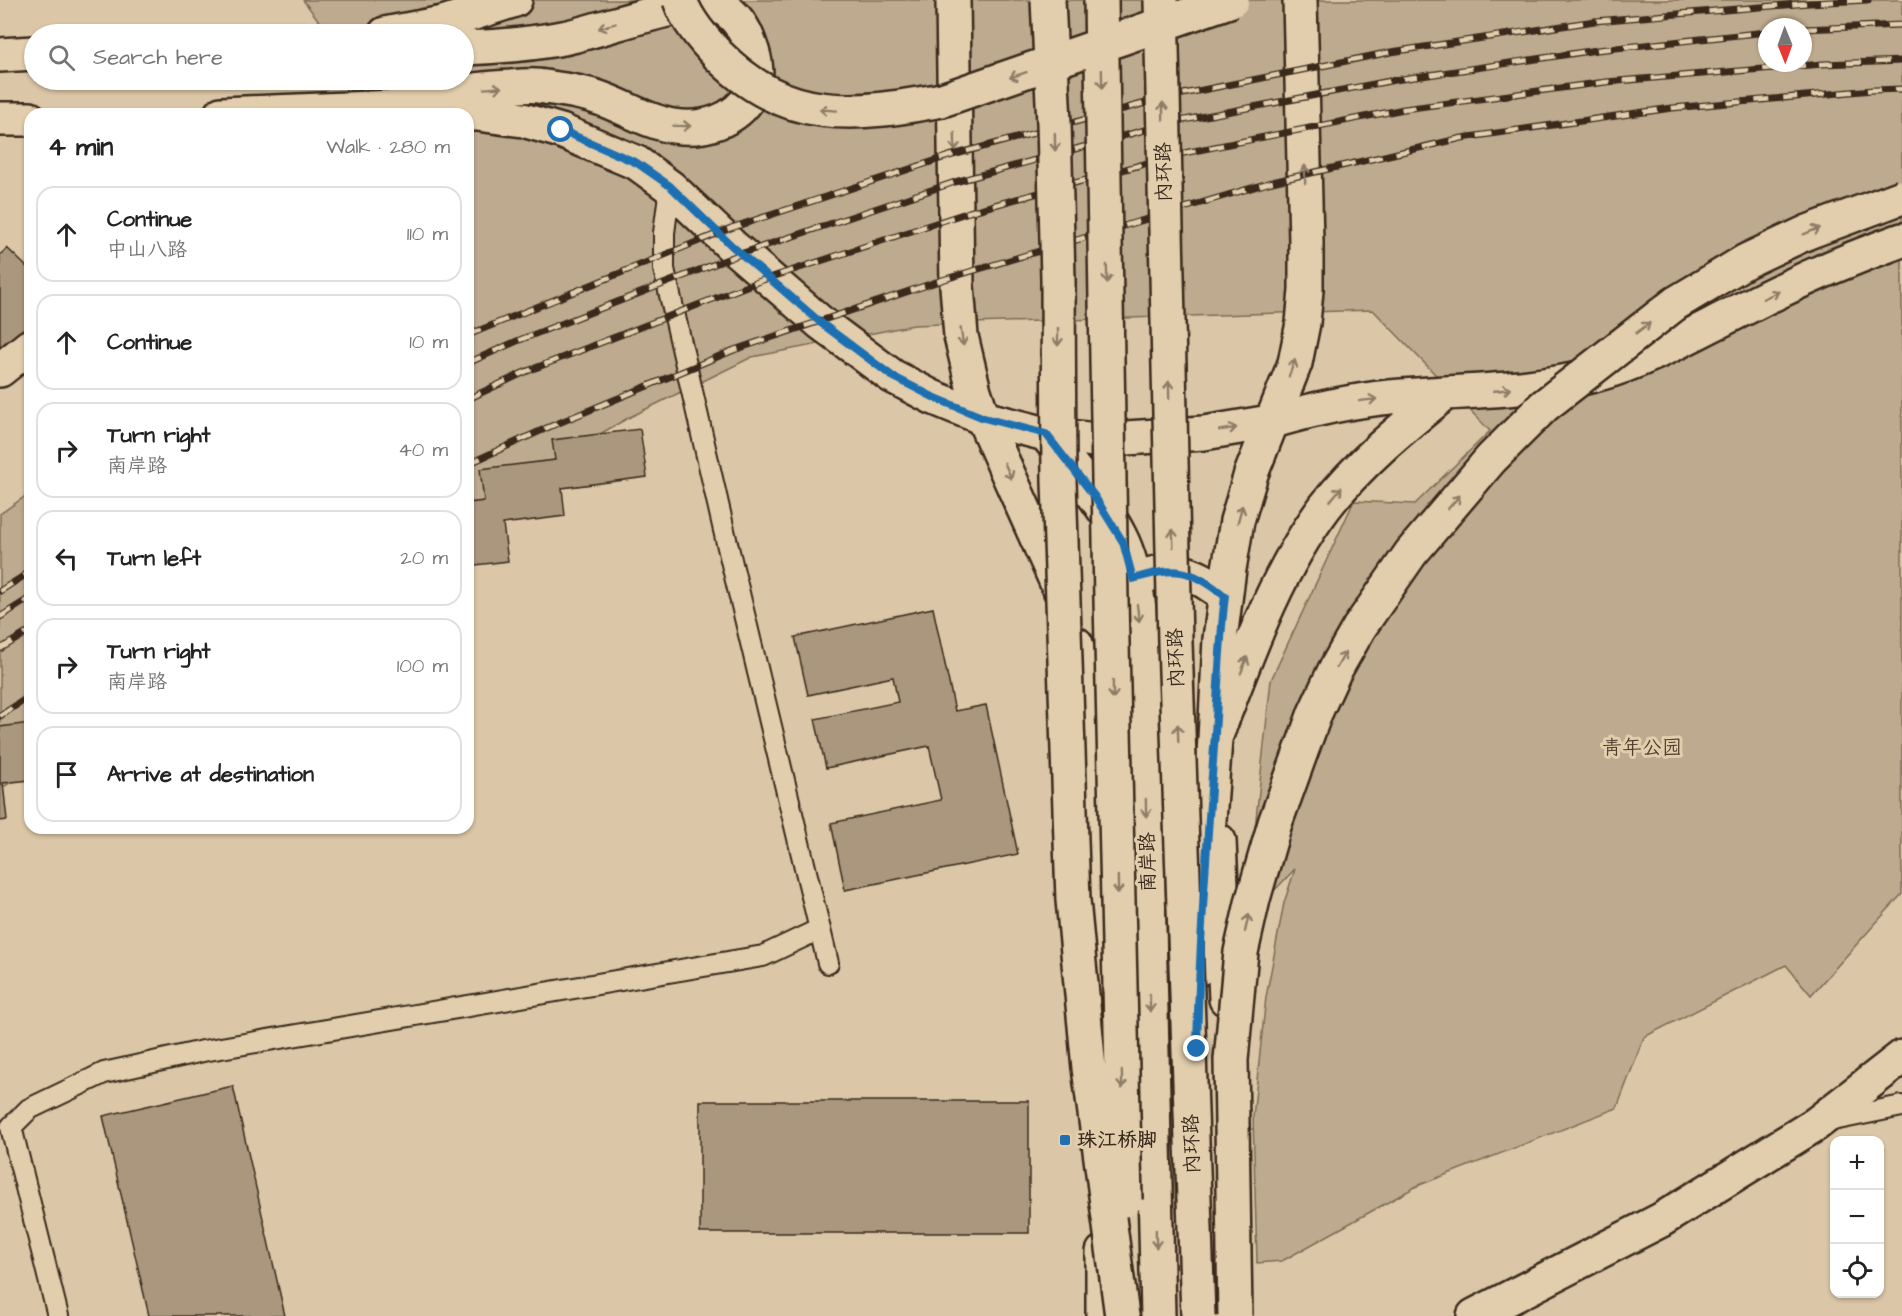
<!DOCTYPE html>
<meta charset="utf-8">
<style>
body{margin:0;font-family:"Architects Daughter","LXGW WenKai TC",sans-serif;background:#f6f6f6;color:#222}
.controls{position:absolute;right:18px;bottom:18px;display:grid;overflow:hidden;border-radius:12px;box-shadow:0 2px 4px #0004}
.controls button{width:54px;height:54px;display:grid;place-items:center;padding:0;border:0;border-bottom:2px solid #e0e0e0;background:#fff;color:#222;font:30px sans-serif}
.compass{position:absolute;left:1758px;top:18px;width:54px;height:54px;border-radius:50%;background:#fff;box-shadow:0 2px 4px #0004;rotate:179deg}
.stop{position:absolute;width:18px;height:18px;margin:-14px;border:4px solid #1f6fb2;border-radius:50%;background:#fff}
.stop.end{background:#1f6fb2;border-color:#fff;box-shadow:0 2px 6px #0008}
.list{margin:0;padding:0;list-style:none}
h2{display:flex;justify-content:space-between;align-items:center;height:78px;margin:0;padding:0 24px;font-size:26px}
h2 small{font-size:20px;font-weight:400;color:#767676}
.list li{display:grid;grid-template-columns:39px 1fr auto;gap:18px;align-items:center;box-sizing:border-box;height:96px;margin:0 12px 12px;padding:0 12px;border:2px solid #e0e0e0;border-radius:18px}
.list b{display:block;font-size:22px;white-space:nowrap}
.list p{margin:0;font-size:20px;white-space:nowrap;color:#767676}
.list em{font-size:20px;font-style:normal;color:#767676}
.icon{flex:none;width:33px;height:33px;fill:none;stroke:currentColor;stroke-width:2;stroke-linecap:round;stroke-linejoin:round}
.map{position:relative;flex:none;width:1902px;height:1316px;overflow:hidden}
.search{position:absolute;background:#fff;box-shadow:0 2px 4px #0004;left:24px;top:24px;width:450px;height:66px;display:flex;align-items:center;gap:15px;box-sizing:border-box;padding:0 21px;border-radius:33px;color:#767676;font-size:22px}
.panel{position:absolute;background:#fff;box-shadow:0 2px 4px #0004;left:24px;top:108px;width:450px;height:726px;border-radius:18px}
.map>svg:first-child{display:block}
.green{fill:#beaa8e;stroke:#7c6a56;stroke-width:1.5;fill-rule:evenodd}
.building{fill:#aa977d;stroke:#3b2a1e;stroke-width:1.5}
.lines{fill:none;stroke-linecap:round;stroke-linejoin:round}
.lane-casing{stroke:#3b2a1e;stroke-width:24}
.street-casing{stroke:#3b2a1e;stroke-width:38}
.secondary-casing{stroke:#3b2a1e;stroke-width:38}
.primary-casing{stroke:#3b2a1e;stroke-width:38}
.highway-casing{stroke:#3b2a1e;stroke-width:38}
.lane{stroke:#e2cead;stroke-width:20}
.street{stroke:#e2cead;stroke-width:33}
.secondary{stroke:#e2cead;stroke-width:33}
.primary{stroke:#e2cead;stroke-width:33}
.highway{stroke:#e2cead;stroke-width:33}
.rail-casing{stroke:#3b2a1e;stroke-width:7}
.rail{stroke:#e2cead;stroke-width:4.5;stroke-dasharray:14;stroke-linecap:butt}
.highway-bridge-casing{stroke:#3b2a1e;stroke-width:38;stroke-linecap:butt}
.highway-bridge{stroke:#e2cead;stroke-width:33}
.oneway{stroke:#8e7c66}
.route{stroke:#1f6fb2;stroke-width:8}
.poi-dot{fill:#1f6fb2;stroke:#e2cead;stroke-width:2}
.labels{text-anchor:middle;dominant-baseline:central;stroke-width:6;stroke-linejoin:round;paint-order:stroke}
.street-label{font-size:20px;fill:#3b2a1e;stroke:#e2cead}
.park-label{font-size:20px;fill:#4f3d2f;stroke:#e2cead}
.poi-label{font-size:20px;font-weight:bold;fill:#3b2a1e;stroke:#e2cead;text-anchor:start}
</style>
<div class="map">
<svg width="1902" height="1316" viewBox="0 0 1902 1316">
<rect width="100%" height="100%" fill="#dbc7a7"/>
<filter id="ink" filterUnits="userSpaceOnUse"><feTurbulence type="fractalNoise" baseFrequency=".0167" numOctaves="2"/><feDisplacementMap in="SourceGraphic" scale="12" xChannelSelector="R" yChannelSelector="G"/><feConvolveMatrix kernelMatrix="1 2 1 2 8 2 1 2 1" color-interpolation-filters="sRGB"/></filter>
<g filter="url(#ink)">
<!-- green -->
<path class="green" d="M303,0H1902V894L1811,995L1786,965L1644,1037L1617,1108L1417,1186L1282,1261L1257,1263L1253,1117L1266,997L1284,903L1295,869L1245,921L1271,680L1354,501L1415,504L1490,431L1373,310L914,325L752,357L628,418L468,509V114H388L362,80H464V34H329ZM1767,27H1803V63H1767Z
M30,493V771L0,789V514Z"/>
<!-- building -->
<path class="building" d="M7,248L30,270V337L0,367V255Z
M640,429L647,477L562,488L565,516L503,524L508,561L468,566V503L484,501L480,469L555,460L552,440Z
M933,608L955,711L986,705L1018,854L845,890L831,823L941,800L929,746L826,768L815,719L898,702L893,677L808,695L795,637Z
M30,723V780L3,783L7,820L0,821V727Z
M233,1086L285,1316H149L103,1116Z
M700,1101H1029V1233H700Z"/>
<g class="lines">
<defs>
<path id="lane" d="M670,187L664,233V269L726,539L828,963
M1828,1121L1902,1106
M58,1316L11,1127L29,1109L104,1073L203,1051L763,956L820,929"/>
<path id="street" d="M0,370L30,346
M1474,1316L1661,1220L1816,1124L1902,1057"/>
<path id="secondary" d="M399,105C437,96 473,88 511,87C520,86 530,85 538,86C557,89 579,91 596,97C622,105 646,122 673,126C703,131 736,121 751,94C759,79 756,60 750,45C745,29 734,11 716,5C679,0 604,30 563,38C530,44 497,47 464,48
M983,418L1062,594
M1133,579C1176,566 1190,568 1225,596
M1076,644L1081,672L1087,736L1096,993
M1217,733C1247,655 1275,574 1325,507C1358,464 1402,428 1444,394
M1219,841L1226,999
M1103,1252V1316"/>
<path id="primary" d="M953,0L957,286L961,336L974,391L983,418
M385,34L443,23L515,0
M0,55L34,53
M221,114L395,107L477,114L523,120L561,131L637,163L670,187L732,246L821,323L892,376L932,397L983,418L1046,434L1095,440L1204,433L1270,422
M0,119H30
M1049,438C1073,469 1107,507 1123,543C1144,591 1141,655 1144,706L1158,1316
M1198,969L1215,739L1220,639L1229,569L1237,521L1251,474L1295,363L1303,323L1306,290V242L1300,0"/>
<path id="highway" d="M1270,422C1310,410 1349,401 1390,397C1460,390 1530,393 1598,374C1652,359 1701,329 1751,305C1800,280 1851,258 1902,240"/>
</defs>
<!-- lane casing -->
<use href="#lane" class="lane-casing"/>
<!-- street casing -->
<use href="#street" class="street-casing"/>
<!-- secondary casing -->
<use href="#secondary" class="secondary-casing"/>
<!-- primary casing -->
<use href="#primary" class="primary-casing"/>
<!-- highway casing -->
<use href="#highway" class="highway-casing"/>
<!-- lane -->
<use href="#lane" class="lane"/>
<!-- street -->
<use href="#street" class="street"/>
<!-- secondary -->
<use href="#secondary" class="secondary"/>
<!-- primary -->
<use href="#primary" class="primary"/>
<!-- highway -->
<use href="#highway" class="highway"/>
<defs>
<path id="rail" d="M1803,29L1902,25
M468,335L731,228L949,156L1168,97L1391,52L1595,21L1809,3L1868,0
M468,363L517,341L743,253L955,182L1174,122L1395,80L1597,50L1767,32
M468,399L525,372L757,282L969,212L1184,153L1404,109L1606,82L1823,64L1902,61
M468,464L549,427L734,350L942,280L1268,183L1462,138L1672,108L1873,90L1902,89
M0,591L30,572
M0,617L30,598
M0,649L30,631
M0,716L30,696"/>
</defs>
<!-- rail casing -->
<use href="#rail" class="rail-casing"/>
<!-- rail -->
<use href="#rail" class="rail"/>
<defs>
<path id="highway-bridge" d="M680,0C687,21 704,40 719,56C787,124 855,116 942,100L1232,0
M1048,0L1054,123L1058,279L1059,481L1073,900L1089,1068L1122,1316
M1101,0L1111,600L1125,1200
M1161,0L1175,643L1198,1316
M1235,1316L1231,1060L1241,952L1253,899L1275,823L1315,713L1334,672L1359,628L1411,553L1491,459L1544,406L1676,303L1746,261L1808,232L1902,197"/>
</defs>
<!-- highway-bridge casing -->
<use href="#highway-bridge" class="highway-bridge-casing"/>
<!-- highway-bridge -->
<use href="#highway-bridge" class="highway-bridge"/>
</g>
<!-- one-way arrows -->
<defs><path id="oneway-shaft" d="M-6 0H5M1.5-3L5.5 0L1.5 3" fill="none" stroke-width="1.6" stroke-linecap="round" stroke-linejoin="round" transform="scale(1.5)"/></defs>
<g class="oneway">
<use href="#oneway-shaft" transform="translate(607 26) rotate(163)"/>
<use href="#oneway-shaft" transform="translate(1018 75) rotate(161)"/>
<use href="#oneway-shaft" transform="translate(1102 79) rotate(89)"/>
<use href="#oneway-shaft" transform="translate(493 88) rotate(-4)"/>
<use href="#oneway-shaft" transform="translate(828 110) rotate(-176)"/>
<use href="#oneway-shaft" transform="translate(1163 111) rotate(-91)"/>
<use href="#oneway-shaft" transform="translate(682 126) rotate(1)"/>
<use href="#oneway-shaft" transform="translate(955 142) rotate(89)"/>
<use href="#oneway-shaft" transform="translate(1055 142) rotate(89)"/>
<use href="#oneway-shaft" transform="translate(1305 174) rotate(-91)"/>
<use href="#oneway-shaft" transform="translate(1812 231) rotate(-22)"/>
<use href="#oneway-shaft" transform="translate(1107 274) rotate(89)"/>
<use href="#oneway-shaft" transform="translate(1771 295) rotate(-26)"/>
<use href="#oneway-shaft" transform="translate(1643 328) rotate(-37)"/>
<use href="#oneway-shaft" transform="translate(962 337) rotate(81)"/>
<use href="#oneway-shaft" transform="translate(1058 337) rotate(90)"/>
<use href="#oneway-shaft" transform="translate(1292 368) rotate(-70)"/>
<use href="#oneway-shaft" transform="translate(1169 390) rotate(-91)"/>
<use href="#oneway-shaft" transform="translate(1502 390) rotate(-6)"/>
<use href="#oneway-shaft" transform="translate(1368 400) rotate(-7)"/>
<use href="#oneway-shaft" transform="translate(1228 429) rotate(-9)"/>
<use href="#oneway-shaft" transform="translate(1008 471) rotate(66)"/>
<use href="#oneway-shaft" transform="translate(1336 494) rotate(-50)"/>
<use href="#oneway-shaft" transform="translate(1454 502) rotate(-49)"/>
<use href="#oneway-shaft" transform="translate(1240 514) rotate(-75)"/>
<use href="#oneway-shaft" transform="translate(1173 538) rotate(-92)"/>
<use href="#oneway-shaft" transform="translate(1138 613) rotate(83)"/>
<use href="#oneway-shaft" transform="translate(1341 660) rotate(-61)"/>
<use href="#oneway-shaft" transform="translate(1244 665) rotate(-69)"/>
<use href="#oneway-shaft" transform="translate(1113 690) rotate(89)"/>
<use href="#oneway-shaft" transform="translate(1178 733) rotate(-92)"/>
<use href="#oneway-shaft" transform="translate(1146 808) rotate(89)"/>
<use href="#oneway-shaft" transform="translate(1118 885) rotate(89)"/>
<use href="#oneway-shaft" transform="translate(1247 923) rotate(-77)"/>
<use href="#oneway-shaft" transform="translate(1150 1003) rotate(89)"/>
<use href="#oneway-shaft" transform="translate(1122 1080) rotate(89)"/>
<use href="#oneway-shaft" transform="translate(1156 1239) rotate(89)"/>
</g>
</g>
<g class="lines" filter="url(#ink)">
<!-- route -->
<path class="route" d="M561,130L637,163L670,186L732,246L821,323L892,376L933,397L984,418L1046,434L1095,497L1123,542L1133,579C1176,566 1190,568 1225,596C1219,646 1218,696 1214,747C1207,847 1199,948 1197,1049"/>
</g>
<!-- markers -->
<rect class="poi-dot" x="1059" y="1134" width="12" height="12" rx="3"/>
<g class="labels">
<!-- street labels -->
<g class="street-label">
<text transform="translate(1164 172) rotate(-91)">内环路</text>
<text transform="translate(1176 658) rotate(-92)">内环路</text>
<text transform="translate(1148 862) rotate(-91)">南岸路</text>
<text transform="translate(1192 1144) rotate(-92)">内环路</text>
</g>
<!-- park labels -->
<g class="park-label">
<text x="1642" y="748">青年公园</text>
</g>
<!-- poi labels -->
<g class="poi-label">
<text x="1077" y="1140">珠江桥脚</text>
</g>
</g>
</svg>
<div class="controls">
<button>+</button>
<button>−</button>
<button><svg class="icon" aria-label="locate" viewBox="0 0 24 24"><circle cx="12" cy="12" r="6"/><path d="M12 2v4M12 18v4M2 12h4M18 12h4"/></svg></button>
</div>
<svg class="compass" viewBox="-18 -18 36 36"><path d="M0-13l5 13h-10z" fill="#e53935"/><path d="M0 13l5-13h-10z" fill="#767676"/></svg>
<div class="stop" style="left:561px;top:130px"></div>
<div class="stop end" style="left:1197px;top:1049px"></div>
<div class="search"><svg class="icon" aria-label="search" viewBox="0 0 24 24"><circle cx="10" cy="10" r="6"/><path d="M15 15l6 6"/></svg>Search here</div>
<section class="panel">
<h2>4 min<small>Walk · 280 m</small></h2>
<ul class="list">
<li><svg class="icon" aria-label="ahead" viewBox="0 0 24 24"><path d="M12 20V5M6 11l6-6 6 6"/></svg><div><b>Continue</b><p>中山八路</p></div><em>110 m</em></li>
<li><svg class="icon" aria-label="ahead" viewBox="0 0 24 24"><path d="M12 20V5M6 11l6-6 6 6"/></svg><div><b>Continue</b></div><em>10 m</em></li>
<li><svg class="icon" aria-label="right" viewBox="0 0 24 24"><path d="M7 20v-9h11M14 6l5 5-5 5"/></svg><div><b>Turn right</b><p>南岸路</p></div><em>40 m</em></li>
<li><svg class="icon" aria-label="left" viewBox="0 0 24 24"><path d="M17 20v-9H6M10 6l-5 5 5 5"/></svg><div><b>Turn left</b></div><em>20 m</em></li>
<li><svg class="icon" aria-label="right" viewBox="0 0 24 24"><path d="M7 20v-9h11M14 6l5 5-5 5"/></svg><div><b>Turn right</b><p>南岸路</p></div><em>100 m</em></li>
<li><svg class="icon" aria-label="arrive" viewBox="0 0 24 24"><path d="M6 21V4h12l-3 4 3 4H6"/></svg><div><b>Arrive at destination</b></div></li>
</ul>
</section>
</div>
